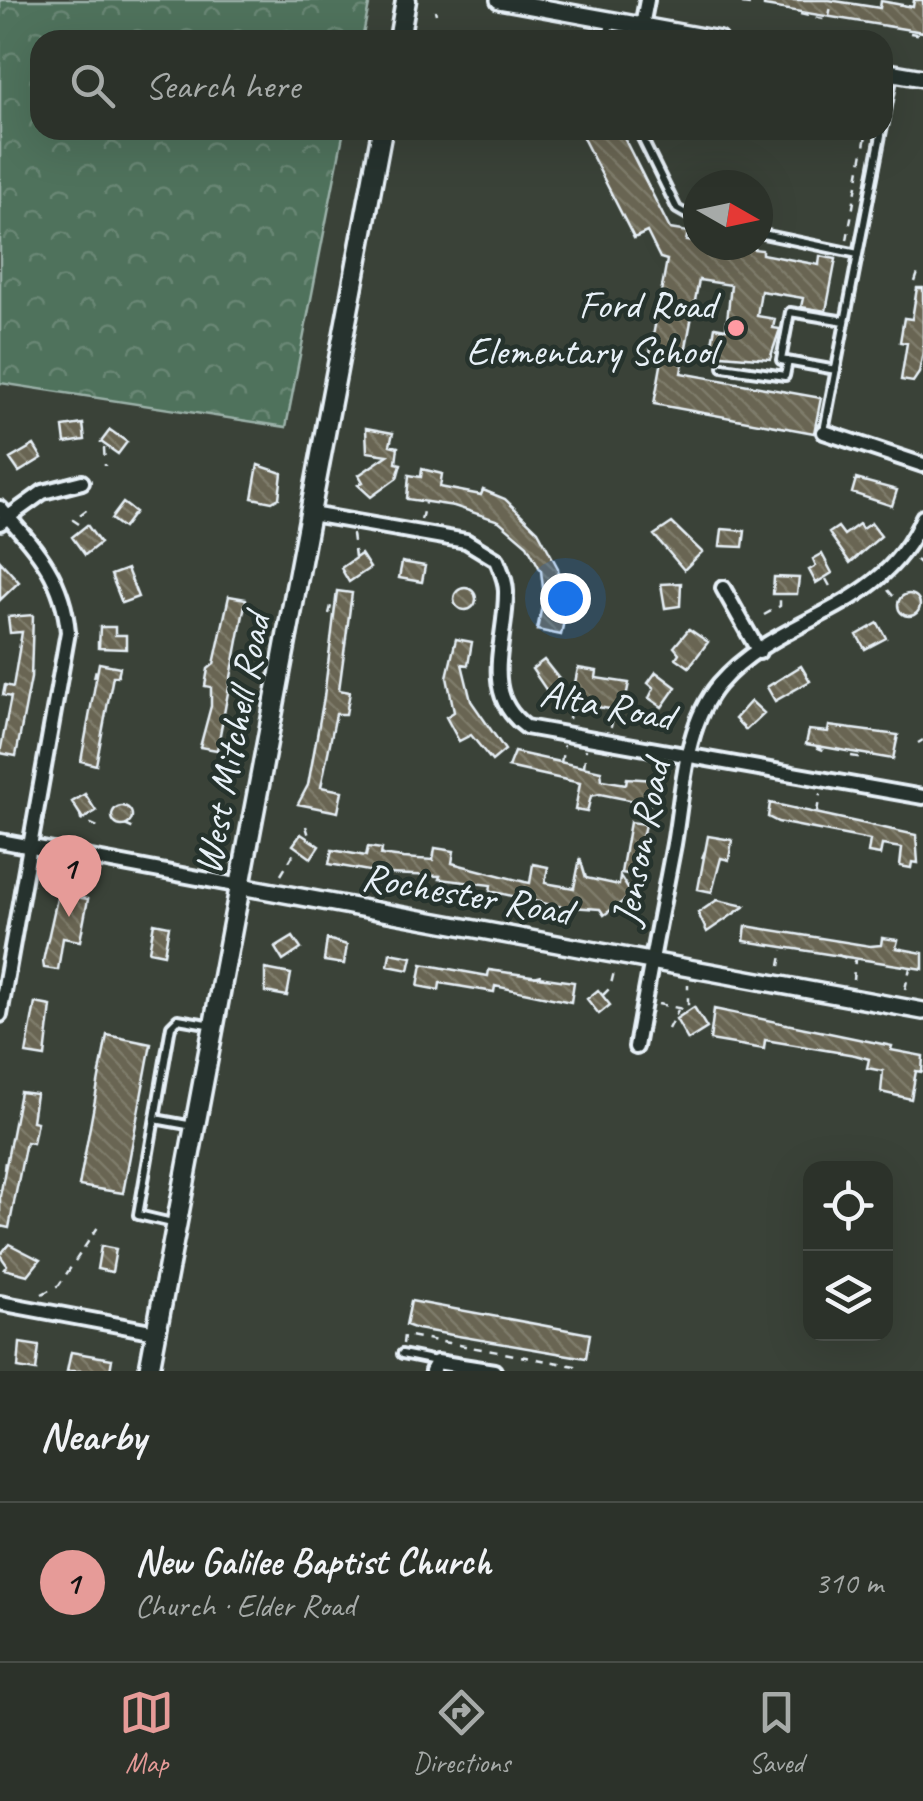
<!DOCTYPE html>
<meta charset="utf-8">
<style>
body{margin:0;font-family:Caveat,sans-serif;background:#383e36;color:#f1f3f6}
.controls{position:absolute;right:30px;bottom:30px;display:grid;overflow:hidden;border-radius:20px;box-shadow:0 10px 40px #0002}
.controls button{width:90px;height:90px;display:grid;place-items:center;padding:0;border:0;border-bottom:2px solid #484d47;background:#2c322a;color:#f1f3f6;font:50px sans-serif}
.compass{position:absolute;left:683px;top:170px;width:90px;height:90px;border-radius:50%;background:#2c322a;box-shadow:0 10px 40px #0002;rotate:99deg}
.you{position:absolute;left:565px;top:598px;width:35px;height:35px;margin:-25px;border:8px solid #fff;border-radius:50%;background:#1a73e8;box-shadow:0 0 0 15px #1a73e833}
.badge{display:grid;place-items:center;width:65px;height:65px;border-radius:50%;background:#e69b98;color:#111;font-size:32px;font-weight:700}
.pin{position:absolute;translate:-50% -82px;filter:drop-shadow(0 2px 5px #0008)}
.pin::after{content:'';position:absolute;top:52px;width:35px;height:30px;background:inherit;clip-path:polygon(0 0,100% 0,50% 100%)}
.list{margin:0;padding:0;list-style:none}
h2{display:flex;justify-content:space-between;align-items:center;height:130px;margin:0;padding:0 40px;font-size:42px}
h2 small{font-size:32px;font-weight:400;color:#a6aaa8}
.list li{display:grid;grid-template-columns:65px 1fr auto;gap:30px;align-items:center;box-sizing:border-box;height:160px;padding:0 40px;border-top:2px solid #484d47}
.list b{display:block;font-size:38px;white-space:nowrap}
.list p{margin:0;font-size:32px;white-space:nowrap;color:#a6aaa8}
.list em{font-size:32px;font-style:normal;color:#a6aaa8}
.icon{flex:none;width:55px;height:55px;fill:none;stroke:currentColor;stroke-width:2;stroke-linecap:round;stroke-linejoin:round}
.map{position:relative;flex:none;width:923px;height:1371px;overflow:hidden}
.search{position:absolute;background:#2c322a;box-shadow:0 10px 40px #0002;left:30px;right:30px;top:30px;height:110px;display:flex;align-items:center;gap:25px;box-sizing:border-box;padding:0 35px;border-radius:30px;color:#a6aaa8;font-size:38px}
.sheet{height:290px;background:#2c322a}
nav{display:flex;justify-content:space-around;align-items:center;box-sizing:border-box;height:140px;border-top:2px solid #484d47;background:#2c322a;font-size:28px;color:#a6aaa8}
nav a{display:grid;justify-items:center;gap:5px}
nav .on{color:#e69b98}
.map>svg:first-child{display:block}
.forest{fill:url(#forest-crowns);stroke:#9cb2aa;stroke-width:2.5}
.building{fill:url(#building-back-hatch);stroke:#e8f1f8;stroke-width:2.5}
.lines{fill:none;stroke-linecap:round;stroke-linejoin:round}
.service-casing{stroke:#e8f1f8;stroke-width:14}
.minor-casing{stroke:#e8f1f8;stroke-width:20}
.tertiary-casing{stroke:#e8f1f8;stroke-width:22}
.secondary-casing{stroke:#e8f1f8;stroke-width:25}
.path{stroke:#e8f1f8;stroke-width:2.5;stroke-dasharray:8 8;stroke-linecap:butt}
.service{stroke:#26332d;stroke-width:6}
.minor{stroke:#26332d;stroke-width:12}
.tertiary{stroke:#26332d;stroke-width:15}
.secondary{stroke:#26332d;stroke-width:18}
.poi-dot{fill:#ff9aa2;stroke:#26332d;stroke-width:4}
.labels{text-anchor:middle;dominant-baseline:central;stroke-width:9;stroke-linejoin:round;paint-order:stroke}
.poi-label{font-size:40px;fill:#e8f1f8;stroke:#26332d;text-anchor:end}
.street-label{font-size:40px;fill:#e8f1f8;stroke:#26332d}
</style>
<div class="map">
<svg width="923" height="1371" viewBox="0 0 923 1371">
<defs>
<pattern id="forest-crowns" width="20" height="18" patternUnits="userSpaceOnUse" patternTransform="scale(2.5)"><rect width="20" height="18" fill="#50725c"/><path d="M2 6a3 3 0 1 1 6 0M12 15a3 3 0 1 1 6 0" fill="none" stroke="#698774"/></pattern>
<pattern id="building-back-hatch" width="6" height="6" patternUnits="userSpaceOnUse" patternTransform="scale(2.5)"><rect width="6" height="6" fill="#696552"/><path d="M-1 5l2 2M0 0l6 6M5-1l2 2" fill="none" stroke="#7e7c6c"/></pattern>
</defs>
<rect width="100%" height="100%" fill="#3a4238"/>
<filter id="ink" filterUnits="userSpaceOnUse"><feTurbulence type="fractalNoise" baseFrequency=".01" numOctaves="2"/><feDisplacementMap in="SourceGraphic" scale="20" xChannelSelector="R" yChannelSelector="G"/><feConvolveMatrix kernelMatrix="1 2 1 2 8 2 1 2 1" color-interpolation-filters="sRGB"/></filter>
<g filter="url(#ink)">
<!-- forest -->
<path class="forest" d="M0,0H370L362,40H40V130H344L286,427L0,383Z"/>
<!-- building -->
<path class="building" d="M764,0H829L880,8L881,1L913,7L914,0H923V32L764,6Z
M579,130H620L670,229L688,232L686,241L762,250V254L819,265L820,256L836,259L826,311L801,307L803,298L761,291L757,316L775,319L773,328L780,329L770,359L710,354L715,327L726,329L731,285L699,280L681,373L821,398L814,433L654,404L662,360L649,358L667,260L660,258L647,232L634,238Z
M917,288H923V352L919,373L913,382L901,380L907,343L900,342L904,318L912,319Z
M83,424L85,440L65,443L63,427Z
M366,428L393,433L390,445L398,447L396,463L401,464L397,478L371,497L358,485L363,482L359,475L388,455L367,452Z
M110,430L127,442L118,454L101,442Z
M34,445L42,458L19,472L10,459Z
M258,465L282,473L279,498L272,502L252,498Z
M422,469L442,474L440,487L481,495L483,490L505,499L538,531L558,568L561,610L566,611L561,635L537,630L544,596L541,571L527,545L499,521L454,506L407,499L409,475L421,477Z
M856,479L897,490L892,506L852,493Z
M123,503L135,512L123,528L111,519Z
M672,523L702,552L684,570L654,535Z
M871,523L881,536L850,563L829,533L838,527L844,535L859,524L862,529Z
M87,525L100,543L85,555L72,537Z
M722,529L745,531L743,547L720,546Z
M361,554L370,568L349,582L341,568Z
M822,554L832,573L816,583L809,570L816,566L813,559Z
M0,561L19,582L0,600Z
M402,562L425,566L422,582L399,578Z
M127,569L138,597L122,603L111,575Z
M774,577L799,578L797,594H773Z
M681,583L680,606L665,608L661,584Z
M454 599a11 11 0 1 1 22 0a11 11 0 1 1-22 0Z
M337,591L352,593L339,690L350,692L346,714H336L321,787L342,791L338,812L298,804L308,785L324,697Z
M898 605a11 11 0 1 1 22 0a11 11 0 1 1-22 0Z
M229,596L246,599L217,750L200,747L211,706V687L205,686L208,669L214,664Z
M33,615L31,678L16,756L0,753L11,697L3,695L5,685L13,687L22,632L10,633L8,617Z
M878,623L886,638L865,649L857,635Z
M100,627H115V635H126V649L99,648Z
M689,629L708,642L689,667L676,658L679,653L674,647Z
M456,639L472,642L468,665L462,664L471,701L505,750L492,761L471,735L459,741L446,717L454,712L447,677Z
M544,660L563,684L549,694L532,669Z
M99,663L120,667L118,676H113L96,765L81,761Z
M801,666L810,681L775,701L767,687Z
M578,668L597,671L596,678L629,683L623,711L571,703Z
M656,672L676,687L662,707L649,698L654,688L648,683Z
M751,701L764,713L746,730L735,719Z
M829,726L898,735L893,759L806,744L809,730L828,732Z
M514,752L601,771L602,780L626,784L627,778L654,780L650,804L600,794L591,796L587,812L575,810L580,783L508,767Z
M85,794L96,811L83,819L72,802Z
M770,803L916,835L918,863L912,862L911,868L900,866L902,848L882,845L880,855L868,853L870,840L778,822L768,817Z
M112 816a10 10 0 1 1 20 0a10 10 0 1 1-20 0Z
M630,822L645,824L634,875L621,873Z
M301,834L319,846L311,858L293,845Z
M708,836L732,840L729,860L721,858L712,892L698,889Z
M368,847L382,849L381,855L403,858L433,860L435,848L454,851L452,863L525,882L530,883L533,864L548,867L545,883L574,888L580,858L586,878L619,885L620,876L632,895L604,915L600,909L556,906L490,891L491,885L439,879L440,876L386,874L329,864L332,850L366,856Z
M58,894L88,899L80,941L63,938L58,970L44,968L43,961Z
M717,900L745,906L707,932L698,913Z
M154,923L169,926L164,954L149,951Z
M746,926L870,946L881,945L882,938L898,940L896,948L923,953V969L744,941Z
M293,937L301,949L283,961L275,948Z
M327,939L347,945L344,964L324,961Z
M390,953L412,957L409,970L388,966Z
M422,964L488,976L489,970L574,982L571,1002L495,986L494,992L440,983L439,990L418,986Z
M265,969L291,974L287,996L265,992Z
M598,990L610,1005L599,1014L587,999Z
M35,1003L51,1006L45,1057L26,1054Z
M694,1007L707,1028L688,1040L676,1019Z
M714,1009L892,1046L891,1050L923,1056L922,1072L916,1071L911,1099L881,1092L883,1071L867,1068L869,1059L855,1055L765,1040L764,1049L710,1040Z
M107,1035L151,1044L123,1193L79,1186Z
M20,1092L36,1094L32,1121L37,1122L33,1143L26,1142L9,1228L0,1226V1196Z
M9,1244L40,1260L28,1275L4,1269L7,1265L0,1255Z
M101,1246L116,1249L112,1272L97,1269Z
M411,1301L590,1334L586,1358L417,1329L406,1325Z
M20,1343L39,1346L36,1371L18,1368Z
M71,1352L112,1359L110,1371H67Z"/>
<g class="lines">
<defs>
<path id="service" d="M607,40L610,21
M883,127L893,74
M638,130L677,209L698,221
M758,233L858,254
M723,367L785,376L788,361
M836,370L781,360L790,312L845,321
M824,431L882,130
M155,1119L193,1126
M172,1223L138,1215L171,1026L178,1019L213,1025
M402,1354L436,1361"/>
<path id="minor" d="M642,26L647,0
M824,432L923,465
M0,508C35,548 63,576 68,632L0,1015
M311,514L466,541L497,560C501,570 506,581 506,591C507,641 479,693 526,727L923,797
M0,523L43,492L82,482
M723,588L759,652
M0,841L241,886
M636,1047C648,979 661,912 674,844C683,793 684,725 719,684C780,613 882,615 923,517
M0,1303L156,1332
M432,1371L437,1362L494,1371"/>
<path id="tertiary" d="M499,0L719,40
M883,71L923,78
M241,886L923,1011"/>
<path id="secondary" d="M399,40L406,0
M149,1371L382,130"/>
</defs>
<!-- service casing -->
<use href="#service" class="service-casing"/>
<!-- minor casing -->
<use href="#minor" class="minor-casing"/>
<!-- tertiary casing -->
<use href="#tertiary" class="tertiary-casing"/>
<!-- secondary casing -->
<use href="#secondary" class="secondary-casing"/>
<!-- path -->
<path class="path" d="M742,4L756,6
M435,10L436,14
M800,14L828,20L832,2
M910,33L923,35
M847,240L867,130
M915,282L919,270
M104,448L105,466
M421,520L425,503
M79,524L73,520L89,508
M352,534L355,557
M916,560L923,566
M826,579L832,590
M888,590L898,602
M329,614L331,606
M764,615L780,606V595
M98,649V639
M94,678L96,669
M614,713L626,714
M569,719L571,706
M611,727L614,712
M918,743L923,740
M816,747L828,752
M851,756L864,758
M561,763L564,745
M584,767L586,749
M817,812L820,794
M80,814L81,820L98,827
M125,825L134,829
M306,826L309,836
M702,858L707,846
M281,875L296,850
M550,908L567,911
M838,955L854,961
M780,966L783,950
M534,977L542,975
M853,980L855,960
M905,989L910,968
M603,995L610,988L614,972
M658,1004L683,1009L688,1006V985
M668,1029L678,1010
M4,1170L5,1161
M0,1190V1189
M42,1294L59,1285L98,1227
M403,1344L404,1335L581,1367"/>
<!-- service -->
<use href="#service" class="service"/>
<!-- minor -->
<use href="#minor" class="minor"/>
<!-- tertiary -->
<use href="#tertiary" class="tertiary"/>
<!-- secondary -->
<use href="#secondary" class="secondary"/>
</g>
</g>
<!-- markers -->
<circle class="poi-dot" cx="736" cy="328" r="10"/>
<g class="labels">
<!-- poi labels -->
<g class="poi-label">
<text x="716" y="305">Ford Road<tspan x="716" dy="46">Elementary School</tspan></text>
</g>
<!-- street labels -->
<g class="street-label">
<text transform="translate(607 705) rotate(11)">Alta Road</text>
<text transform="translate(232 744) rotate(-79)">West Mitchell Road</text>
<text transform="translate(641 843) rotate(-79)">Jenson Road</text>
<text transform="translate(467 894) rotate(10)">Rochester Road</text>
</g>
</g>
</svg>
<div class="controls">
<button><svg class="icon" aria-label="locate" viewBox="0 0 24 24"><circle cx="12" cy="12" r="6"/><path d="M12 2v4M12 18v4M2 12h4M18 12h4"/></svg></button>
<button><svg class="icon" aria-label="layers" viewBox="0 0 24 24"><path d="M12 4l9 5-9 5-9-5zM3 14l9 5 9-5"/></svg></button>
</div>
<svg class="compass" viewBox="-18 -18 36 36"><path d="M0-13l5 13h-10z" fill="#e53935"/><path d="M0 13l5-13h-10z" fill="#a6aaa8"/></svg>
<div class="you"></div>
<div class="pin badge" style="left:69px;top:917px">1</div>
<div class="search"><svg class="icon" aria-label="search" viewBox="0 0 24 24"><circle cx="10" cy="10" r="6"/><path d="M15 15l6 6"/></svg>Search here</div>
</div>
<section class="sheet">
<h2>Nearby<small></small></h2>
<ul class="list">
<li><span class="badge">1</span><div><b>New Galilee Baptist Church</b><p>Church · Elder Road</p></div><em>310 m</em></li>
</ul>
</section>
<nav>
<a class="on"><svg class="icon" aria-label="map" viewBox="0 0 24 24"><path d="M3 6l6-2 6 2 6-2v14l-6 2-6-2-6 2zM9 4v14M15 6v14"/></svg>Map</a>
<a><svg class="icon" aria-label="directions" viewBox="0 0 24 24"><path d="M12 3l9 9-9 9-9-9zM9 14v-3h6M13 9l2 2-2 2"/></svg>Directions</a>
<a><svg class="icon" aria-label="saved" viewBox="0 0 24 24"><path d="M7 4h10v16l-5-4-5 4z"/></svg>Saved</a>
</nav>
